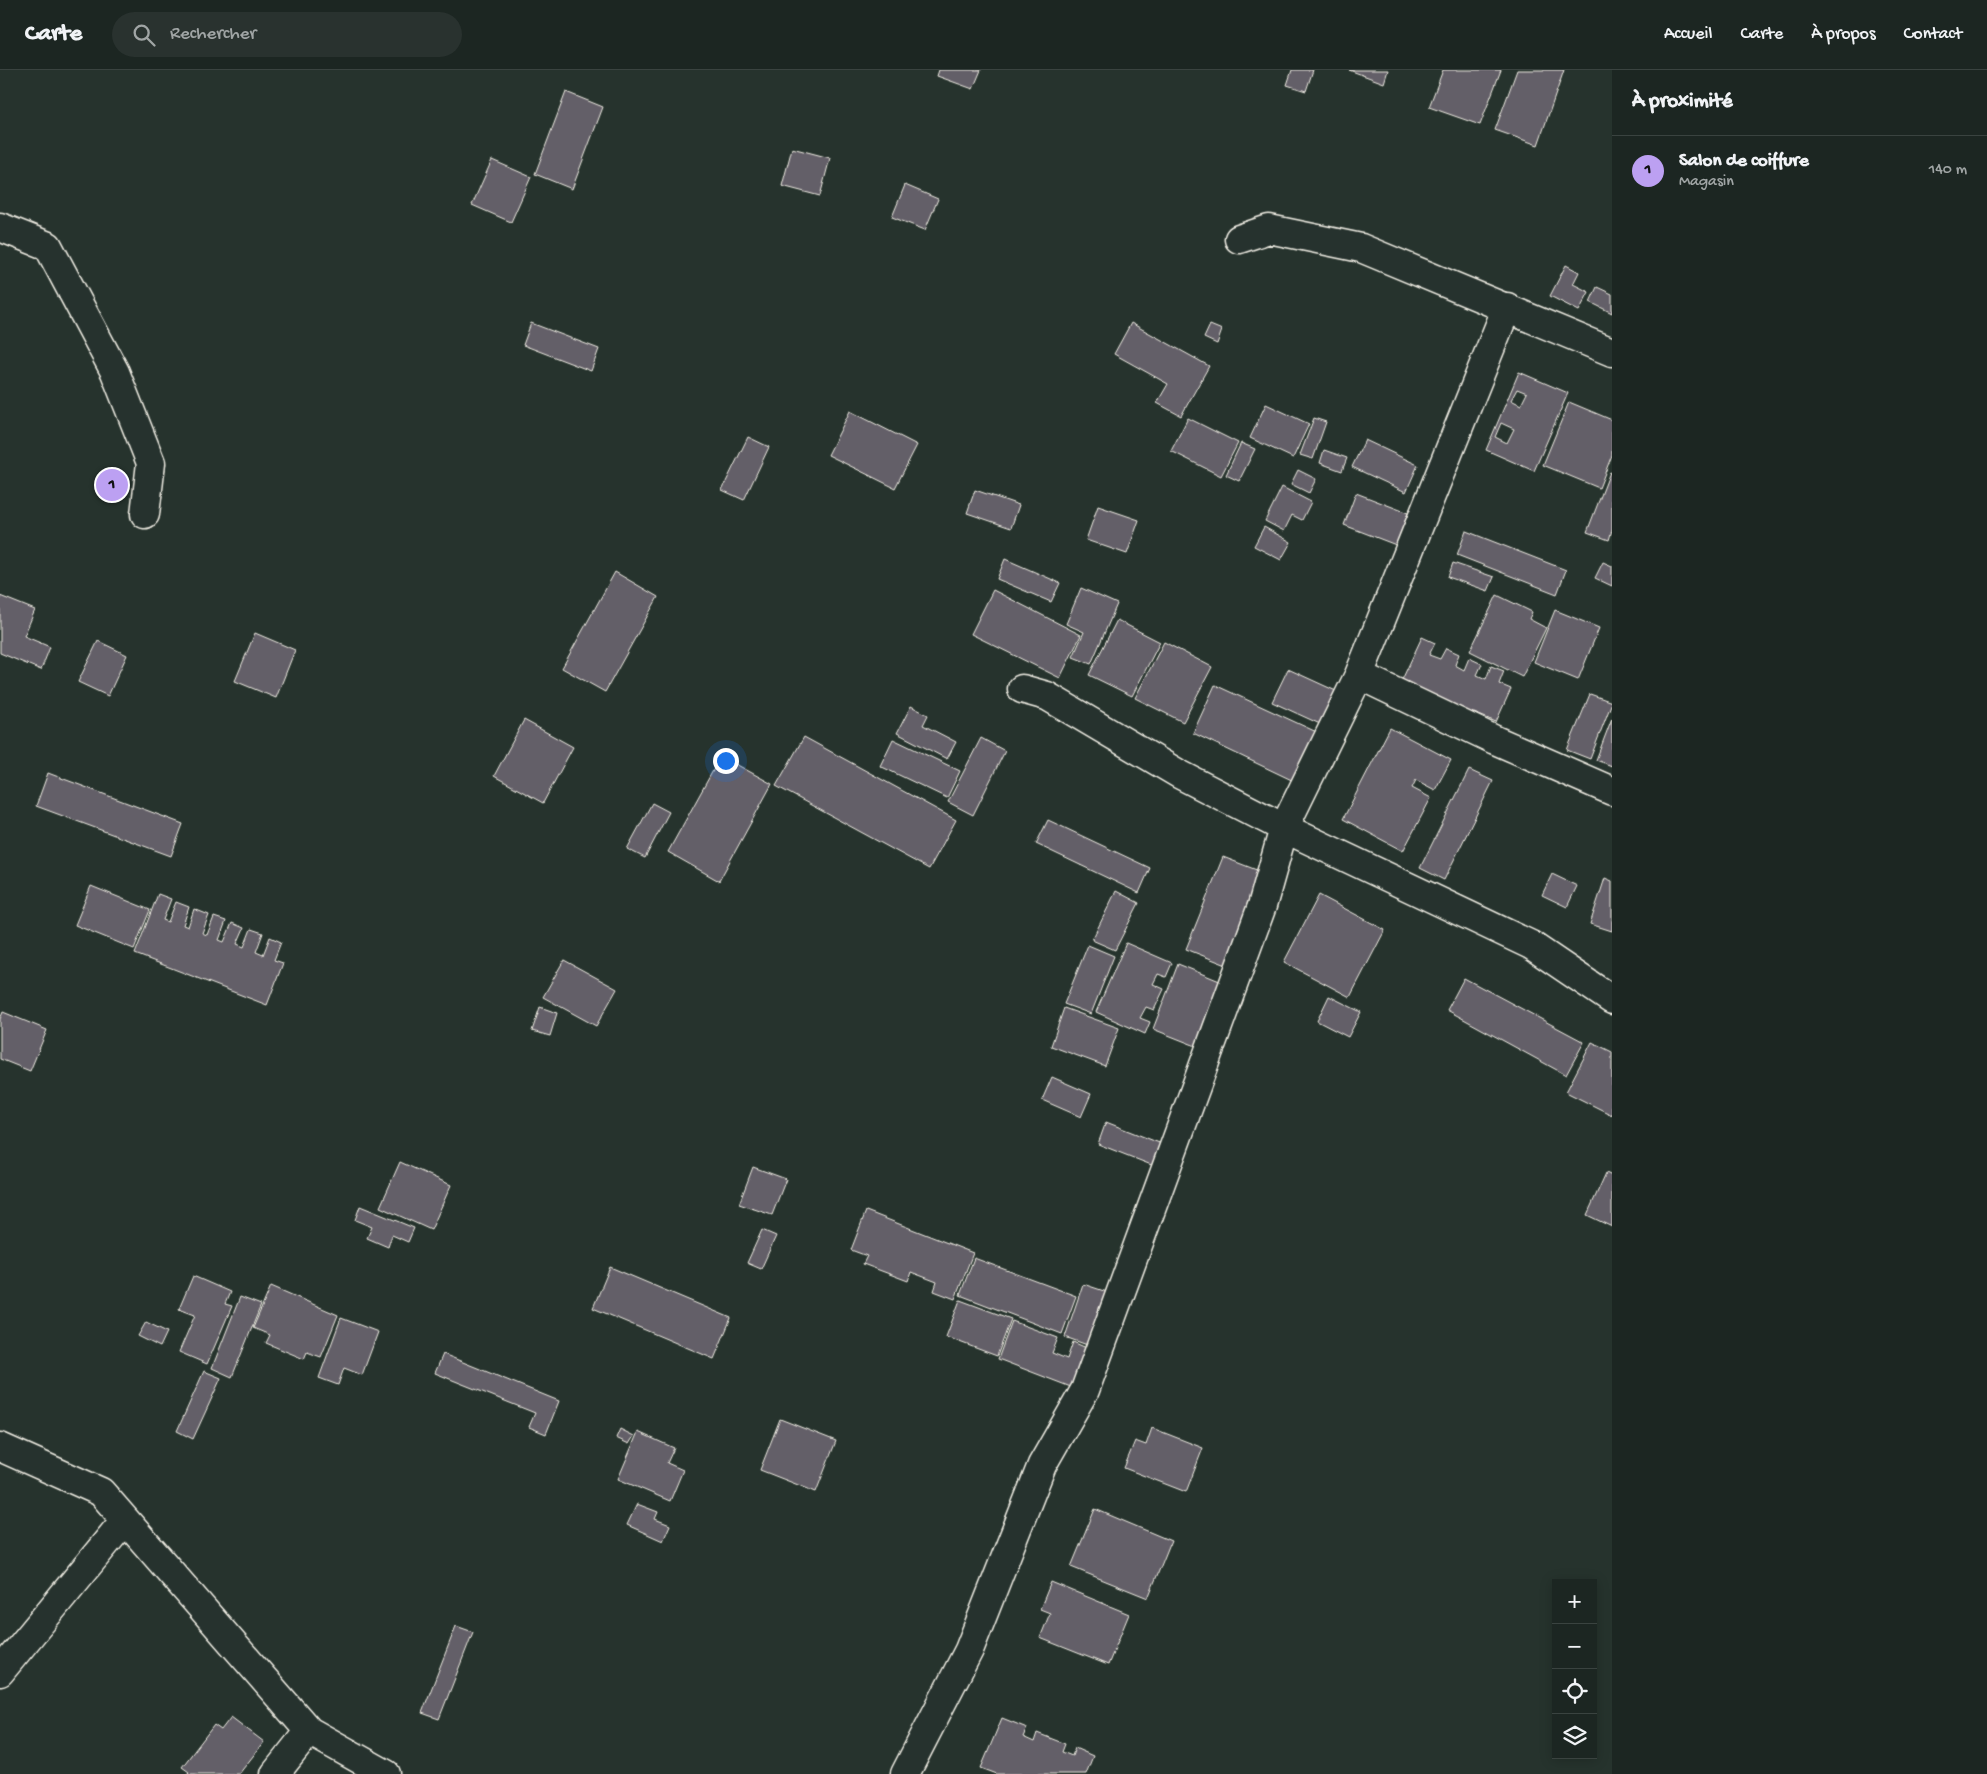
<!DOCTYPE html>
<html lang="fr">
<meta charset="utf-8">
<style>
body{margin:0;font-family:"Gochi Hand",sans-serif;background:#29322f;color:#f1f3f6}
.controls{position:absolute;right:15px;bottom:15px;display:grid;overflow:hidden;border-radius:0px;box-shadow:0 2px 12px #0003}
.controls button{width:45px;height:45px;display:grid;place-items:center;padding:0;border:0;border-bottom:1px solid #3a4340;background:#1c2622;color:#f1f3f6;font:25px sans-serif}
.you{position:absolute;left:725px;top:690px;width:18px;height:18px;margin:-12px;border:4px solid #fff;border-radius:50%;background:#1a73e8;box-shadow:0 0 0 8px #1a73e833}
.badge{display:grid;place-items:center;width:32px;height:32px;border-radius:50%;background:#bca0f2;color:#111;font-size:16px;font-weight:700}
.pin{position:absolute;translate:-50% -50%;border:2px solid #fff;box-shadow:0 1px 5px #0006}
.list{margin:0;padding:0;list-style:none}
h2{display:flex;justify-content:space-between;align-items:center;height:65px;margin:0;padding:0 20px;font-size:21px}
h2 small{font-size:16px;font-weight:400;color:#a0a5a5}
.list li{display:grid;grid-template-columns:32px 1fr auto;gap:15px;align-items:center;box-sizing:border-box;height:70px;padding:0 20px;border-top:1px solid #3a4340}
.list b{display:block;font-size:19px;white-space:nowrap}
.list p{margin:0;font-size:16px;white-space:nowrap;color:#a0a5a5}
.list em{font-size:16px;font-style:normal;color:#a0a5a5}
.icon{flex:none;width:28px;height:28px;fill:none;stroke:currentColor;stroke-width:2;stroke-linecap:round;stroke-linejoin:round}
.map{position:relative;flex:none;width:1612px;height:1704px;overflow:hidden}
header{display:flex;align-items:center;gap:30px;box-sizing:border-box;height:70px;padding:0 25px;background:#1c2622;border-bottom:1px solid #3a4340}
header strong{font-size:24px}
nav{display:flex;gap:28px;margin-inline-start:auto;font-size:18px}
.search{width:350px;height:45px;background:#29322f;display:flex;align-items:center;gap:12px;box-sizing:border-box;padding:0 18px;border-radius:28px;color:#a0a5a5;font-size:19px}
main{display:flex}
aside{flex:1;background:#1c2622}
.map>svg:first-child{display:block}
.building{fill:#645e68;stroke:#f4f1e8;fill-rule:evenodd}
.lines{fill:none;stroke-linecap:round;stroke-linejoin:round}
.minor-casing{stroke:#f4f1e8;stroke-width:31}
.minor{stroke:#26332d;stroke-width:28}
</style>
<header>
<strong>Carte</strong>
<div class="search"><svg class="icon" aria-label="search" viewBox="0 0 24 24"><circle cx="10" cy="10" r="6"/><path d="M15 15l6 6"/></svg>Rechercher</div>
<nav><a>Accueil</a><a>Carte</a><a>À propos</a><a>Contact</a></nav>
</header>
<main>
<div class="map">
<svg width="1612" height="1704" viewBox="0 0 1612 1704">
<rect width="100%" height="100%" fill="#26332d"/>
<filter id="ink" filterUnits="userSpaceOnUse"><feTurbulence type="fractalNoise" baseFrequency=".02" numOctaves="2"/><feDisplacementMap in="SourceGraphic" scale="10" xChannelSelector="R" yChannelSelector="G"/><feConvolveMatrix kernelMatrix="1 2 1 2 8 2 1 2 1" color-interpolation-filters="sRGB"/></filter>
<g filter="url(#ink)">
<!-- building -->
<path class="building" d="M939,0H981L973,19L937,6Z
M1292,0H1313L1306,21L1287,15Z
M1349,0H1388L1384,13Z
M1443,0H1501L1480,55L1429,37Z
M1517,0H1564L1538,75L1495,60Z
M566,22L603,37L572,119L535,104Z
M792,78L830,88L820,126L782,116Z
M492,90L531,107L511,152L472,135Z
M905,115L938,129L925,160L892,147Z
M1566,195L1579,202L1573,214L1589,222L1579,241L1550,226Z
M1597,217L1612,224V243L1590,232Z
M531,253L599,279L591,301L523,275Z
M1131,253L1209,296L1181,346L1157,333L1168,314L1114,284Z
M1210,255L1222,260L1217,274L1204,268Z
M1519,302L1568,323L1534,401L1486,380ZM1517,319L1527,323L1521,335L1511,330ZM1501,353L1514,359L1507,373L1495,367Z
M1569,332L1612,350V385L1599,418L1543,395Z
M1266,334L1309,354L1293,388L1250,368Z
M850,341L917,375L895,418L828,385Z
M1188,348L1238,373L1221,406L1171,381Z
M1314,348L1326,352L1313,389L1300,385Z
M748,367L769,377L744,430L722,420Z
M1365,370L1418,395L1406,422L1352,397Z
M1241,373L1255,379L1239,411L1226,405Z
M1324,380L1347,388L1342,401L1320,393Z
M1298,400L1316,409L1309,423L1291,414Z
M1610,402L1612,403V460L1609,470L1587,462Z
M1282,417L1311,432L1302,450L1292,445L1284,461L1265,451Z
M975,420L1019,435L1011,458L967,443Z
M1356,423L1408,443L1396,475L1344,455Z
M1098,436L1139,450L1127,484L1086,470Z
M1264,457L1291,472L1281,490L1254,476Z
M1466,461L1566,500L1557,524L1457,485Z
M1005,489L1060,513L1051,532L997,509Z
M1603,492L1612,496V516L1595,508Z
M1453,493L1494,507L1488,521L1448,507Z
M615,502L658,527L605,622L562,598Z
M1081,518L1117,534L1091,594L1073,587L1084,562L1066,554Z
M993,520L1081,565L1060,608L971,564Z
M1497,525L1532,542L1529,549L1546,558L1522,607L1470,581Z
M0,526L35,540L24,566L50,577L41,600L0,583Z
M1555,540L1599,558L1578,610L1534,592Z
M1117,550L1160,572L1132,626L1089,605Z
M255,563L295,580L276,628L235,611Z
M1422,567L1435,573L1429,585L1440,589L1446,578L1459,584L1455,595L1464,600L1469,588L1482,594L1477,605L1486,609L1491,596L1504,601L1499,614L1511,619L1496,652L1474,643L1470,651L1446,640L1449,633L1401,612Z
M98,571L127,585L108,626L78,612Z
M1164,572L1212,597L1183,652L1135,628Z
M1288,599L1336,621L1320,654L1272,632Z
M1215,615L1323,665L1300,714L1193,663Z
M1590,624L1612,632L1590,689L1567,680Z
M911,636L928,645L923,655L956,672L947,689L897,663Z
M1612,648V696L1596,690Z
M524,650L573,677L543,733L494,706Z
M1390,658L1451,690L1435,720L1416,710L1412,718L1431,728L1403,781L1343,749Z
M804,667L956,750L929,799L776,716Z
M981,668L1005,681L973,745L948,732Z
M893,669L960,701L947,728L880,696Z
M721,686L772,714L719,811L668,782Z
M1469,700L1493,711L1444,810L1420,798Z
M48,703L183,754L171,786L36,736Z
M652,733L669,742L645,788L627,779Z
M1048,750L1150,798L1139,823L1036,774Z
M1223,787L1267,804L1229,896L1186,879Z
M1552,804L1577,816L1567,837L1542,825Z
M1605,808L1612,811V861L1590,854Z
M91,816L150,840L134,879L75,855Z
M1116,821L1139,833L1115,880L1092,870Z
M158,824L171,829L163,850L168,852L176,832L189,837L183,855L188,857L194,839L209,845L202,863L207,865L214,847L226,851L219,870L224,872L232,853L244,858L237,874L244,877L251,859L263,863L256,882L263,885L270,867L281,872L274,890L283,893L267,935L135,884Z
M1319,825L1385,860L1350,927L1284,892Z
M1126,873L1172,893L1166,907L1158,904L1153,914L1164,919L1154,940L1146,937L1140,948L1150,952L1145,964L1096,942Z
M1088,875L1114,886L1091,944L1064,934Z
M564,890L617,919L596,956L543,927Z
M1178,894L1227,914L1201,978L1153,959Z
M1464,908L1584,972L1566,1005L1447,940Z
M1329,926L1361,942L1348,967L1317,951Z
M540,937L557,943L550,966L532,961Z
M1064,938L1119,958L1105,996L1051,976Z
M3,942L47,960L30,1001L0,989V949Z
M1592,972L1612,982V1045L1566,1022Z
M1052,1007L1091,1024L1081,1047L1042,1030Z
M1106,1052L1162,1074L1154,1096L1098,1074Z
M400,1092L451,1115L431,1160L380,1137Z
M753,1097L786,1109L772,1145L739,1134Z
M1606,1103L1612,1106V1157L1587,1145Z
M360,1136L414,1158L408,1172L392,1165L388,1177L367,1168L372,1157L355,1150Z
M866,1141L973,1183L955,1229L934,1221L937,1212L911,1202L908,1211L863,1194L867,1186L851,1180Z
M762,1160L776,1166L761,1199L747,1193Z
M974,1188L1076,1226L1062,1264L960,1225Z
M610,1197L731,1248L714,1289L593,1238Z
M193,1206L230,1222L225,1234L232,1236L207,1294L179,1282L195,1245L179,1239Z
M1083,1214L1110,1223L1093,1277L1065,1267Z
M271,1216L338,1245L321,1287L307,1282L304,1289L266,1273L270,1265L253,1258Z
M240,1227L261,1235L232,1307L212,1298Z
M960,1230L1011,1249L997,1286L946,1267Z
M341,1248L378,1262L362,1305L344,1298L338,1315L319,1308Z
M1012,1251L1058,1268L1052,1283L1067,1289L1073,1272L1091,1280L1076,1319L998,1289Z
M146,1252L167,1262L160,1277L138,1266Z
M443,1284L559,1331L546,1364L529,1357L535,1343L435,1303Z
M204,1301L221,1308L193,1369L177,1361Z
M780,1349L836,1371L816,1422L760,1400Z
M1152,1358L1203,1378L1186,1422L1124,1398L1135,1371L1146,1375Z
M620,1359L634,1366L629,1374L616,1368Z
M638,1362L674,1378L667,1393L683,1400L670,1431L618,1409Z
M637,1434L658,1442L655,1449L670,1455L663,1471L627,1455Z
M1095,1439L1171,1471L1148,1528L1071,1497Z
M1051,1512L1129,1544L1108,1595L1040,1568L1050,1543L1040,1539Z
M456,1556L473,1562L439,1649L422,1643Z
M231,1647L264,1672L239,1704H187L189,1702L182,1697L214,1655L221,1660Z
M1002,1648L1027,1658L1023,1667L1034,1672L1037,1663L1065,1674L1062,1682L1072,1686L1075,1678L1093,1686L1086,1704H997L981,1698Z"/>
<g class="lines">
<defs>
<path id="minor" d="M0,157L48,176L115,302L151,393L145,444
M1239,169L1269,159L1361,178L1612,282
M1359,605L1495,670L1612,721
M1022,619L1047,626L1179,704L1284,758L1531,875L1612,930
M0,1377L101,1422L309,1661L386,1704
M0,1602L125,1450
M275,1704L309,1661
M905,1704L969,1580L1042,1395L1085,1320L1262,836L1284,758L1359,605L1507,237"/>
</defs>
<!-- minor casing -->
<use href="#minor" class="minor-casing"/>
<!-- minor -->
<use href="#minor" class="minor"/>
</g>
</g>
</svg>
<div class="controls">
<button>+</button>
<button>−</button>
<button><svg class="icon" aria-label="locate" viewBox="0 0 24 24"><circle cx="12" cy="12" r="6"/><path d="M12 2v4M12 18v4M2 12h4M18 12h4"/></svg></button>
<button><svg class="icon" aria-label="layers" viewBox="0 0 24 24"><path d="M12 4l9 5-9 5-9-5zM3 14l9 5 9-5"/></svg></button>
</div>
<div class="you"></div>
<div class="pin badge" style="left:112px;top:415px">1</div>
</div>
<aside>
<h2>À proximité<small></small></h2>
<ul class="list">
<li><span class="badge">1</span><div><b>Salon de coiffure</b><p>Magasin</p></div><em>140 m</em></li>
</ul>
</aside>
</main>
